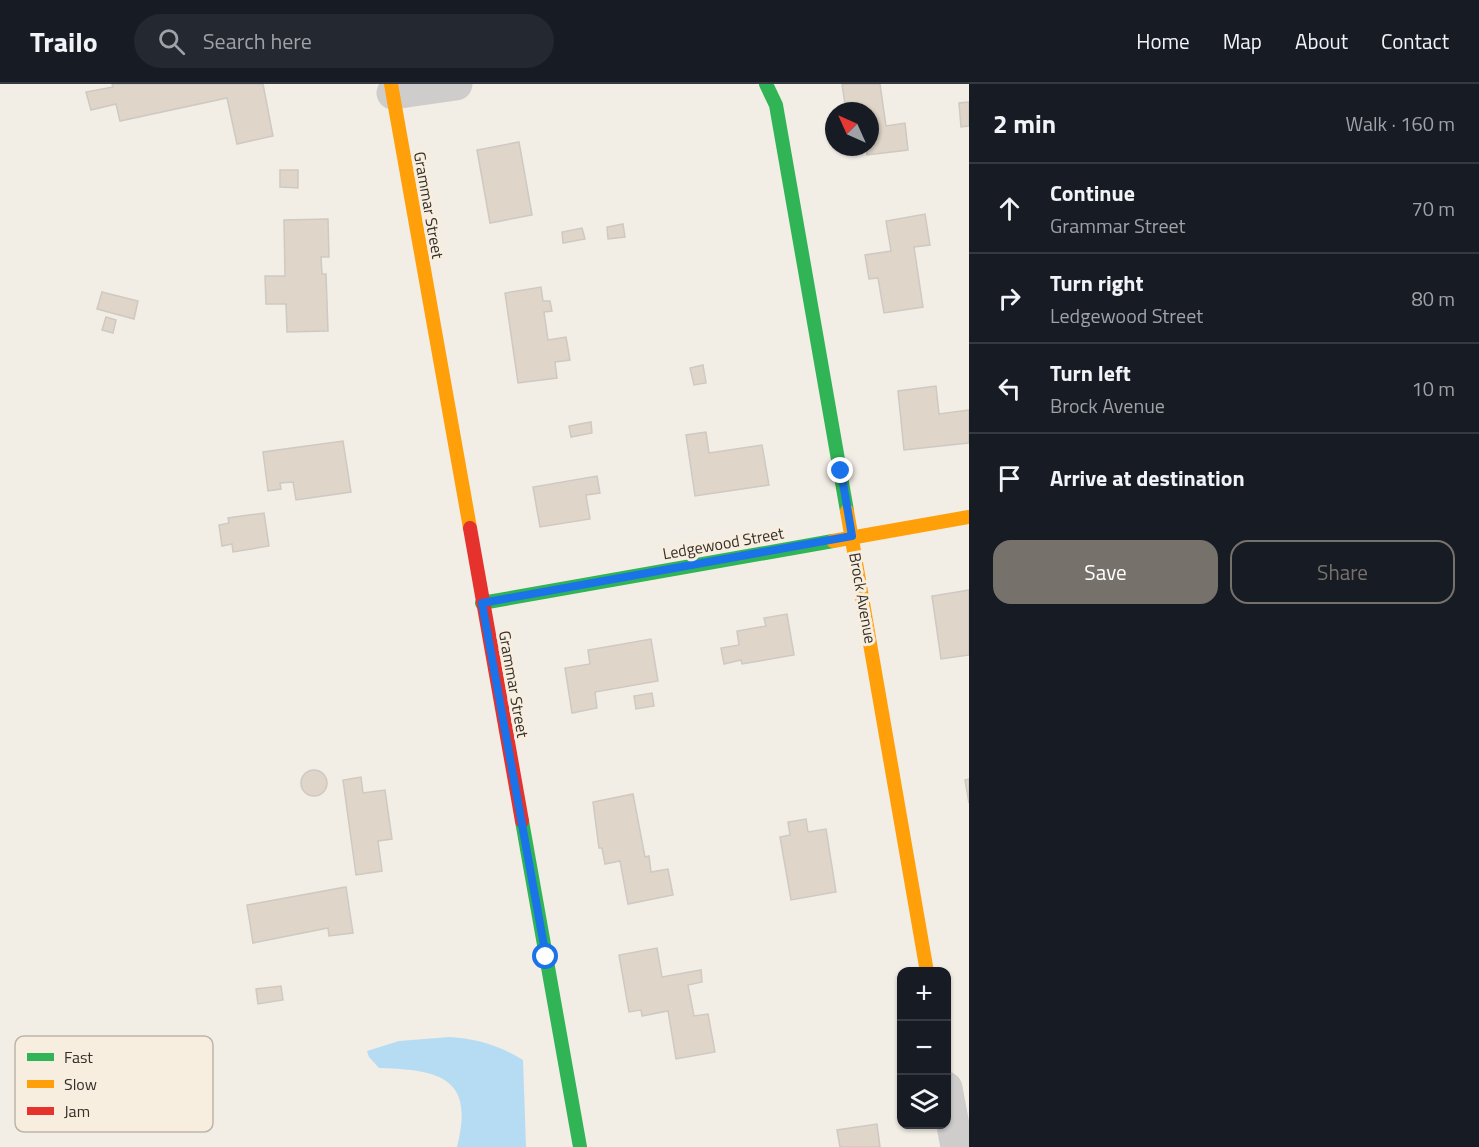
<!DOCTYPE html>
<meta charset="utf-8">
<style>
body{margin:0;font-family:"Titillium Web",sans-serif;background:#242831;color:#f1f3f6}
.controls{position:absolute;right:18px;bottom:18px;display:grid;overflow:hidden;border-radius:12px;box-shadow:0 2px 4px #0004}
.controls button{width:54px;height:54px;display:grid;place-items:center;padding:0;border:0;border-bottom:2px solid #363941;background:#171b24;color:#f1f3f6;font:30px sans-serif}
.compass{position:absolute;left:825px;top:18px;width:54px;height:54px;border-radius:50%;background:#171b24;box-shadow:0 2px 4px #0004;rotate:315deg}
.stop{position:absolute;width:18px;height:18px;margin:-14px;border:4px solid #1a73e8;border-radius:50%;background:#fff}
.stop.end{background:#1a73e8;border-color:#fff;box-shadow:0 2px 6px #0008}
.list{margin:0;padding:0;list-style:none}
h2{display:flex;justify-content:space-between;align-items:center;height:78px;margin:0;padding:0 24px;font-size:26px}
h2 small{font-size:20px;font-weight:400;color:#9ea1a6}
.list li{display:grid;grid-template-columns:39px 1fr auto;gap:18px;align-items:center;box-sizing:border-box;height:90px;padding:0 24px;border-top:2px solid #363941}
.list b{display:block;font-size:22px;white-space:nowrap}
.list p{margin:0;font-size:20px;white-space:nowrap;color:#9ea1a6}
.list em{font-size:20px;font-style:normal;color:#9ea1a6}
.actions{display:flex;gap:12px;padding:18px 24px}
.actions a{flex:1;padding:14px 0;border:2px solid #76726b;border-radius:18px;text-align:center;font-size:21px;color:#76726b}
.actions .main{background:#76726b;color:#fff}
.icon{flex:none;width:33px;height:33px;fill:none;stroke:currentColor;stroke-width:2;stroke-linecap:round;stroke-linejoin:round}
.map{position:relative;flex:none;width:969px;height:1063px;overflow:hidden}
header{display:flex;align-items:center;gap:36px;box-sizing:border-box;height:84px;padding:0 30px;background:#171b24;border-bottom:2px solid #363941}
header strong{font-size:28px}
nav{display:flex;gap:33px;margin-inline-start:auto;font-size:21px}
.search{width:420px;height:54px;background:#242831;display:flex;align-items:center;gap:15px;box-sizing:border-box;padding:0 21px;border-radius:33px;color:#9ea1a6;font-size:22px}
main{display:flex}
aside{flex:1;background:#171b24}
.map>svg:first-child{display:block}
.water{fill:#b6dcf3}
.building{fill:#dfd5c8;stroke:#cec9c3;stroke-width:1.5}
.lines{fill:none;stroke-linecap:round;stroke-linejoin:round}
.street{stroke:#cfcdcc;stroke-width:33}
.fast{stroke:#30b455;stroke-width:14}
.slow{stroke:#ff9f0a;stroke-width:14}
.jam{stroke:#e5322d;stroke-width:14}
.route{stroke:#1a73e8;stroke-width:8}
.labels{text-anchor:middle;dominant-baseline:central;stroke-width:6;stroke-linejoin:round;paint-order:stroke}
.street-label{font-size:16px;fill:#34302a;stroke:#f8eedf}
.key{fill:#f8eedf;stroke:#bdb5a9;stroke-width:1.5}
.key-label{font-size:16px;fill:#34302a}
</style>
<header>
<strong>Trailo</strong>
<div class="search"><svg class="icon" aria-label="search" viewBox="0 0 24 24"><circle cx="10" cy="10" r="6"/><path d="M15 15l6 6"/></svg>Search here</div>
<nav><a>Home</a><a>Map</a><a>About</a><a>Contact</a></nav>
</header>
<main>
<div class="map">
<svg width="969" height="1063" viewBox="0 0 969 1063">
<rect width="100%" height="100%" fill="#f2ede5"/>
<!-- water -->
<path class="water" d="M450,953C478,955 498,961 523,976L526,1063H457C475,993 440,986 379,984L369,973L367,967L399,957Z"/>
<!-- building -->
<path class="building" d="M112,0H263L273,52L237,60L227,14L120,37L116,20L91,26L86,8L113,3Z
M842,0H880L886,42L905,39L908,66L867,71L866,65L851,67V63H870V27H846Z
M969,18V42L961,43L959,19Z
M519,58L532,131L490,139L477,66Z
M280,86H298V104L280,103Z
M925,130L930,161L914,163L923,223L884,229L878,194L869,195L865,171L891,167L886,137Z
M328,135L329,173H321L322,190H326L328,247L287,248L286,220H266L265,192H285L284,136Z
M623,140L625,153L608,155L607,143Z
M582,144L585,155L563,159L562,148Z
M541,203L543,217H550L552,227L544,228L548,256L566,253L570,276L555,278L557,294L518,299L505,209Z
M102,208L138,217L134,235L97,225Z
M106,233L116,236L113,249L102,246Z
M703,281L706,299L694,301L690,284Z
M936,302L939,330L969,326V359L904,366L898,307Z
M591,338L592,349L571,353L569,342Z
M706,348L709,369L762,361L769,401L695,412L686,351Z
M343,357L351,408L296,416L293,398L280,399L281,405L268,407L263,368Z
M597,392L600,409L586,411L590,435L540,443L533,403Z
M264,429L269,462L233,468L232,460L222,462L219,441L229,439L228,434Z
M969,506V571L941,575L932,512Z
M787,530L794,571L742,580L741,576L724,580L721,564L739,561L737,547L766,542L764,534Z
M651,555L658,597L595,608L597,624L572,629L565,584L590,580L588,566Z
M652,609L654,622L636,625L634,612Z
M301 699a13 13 0 1 1 26 0a13 13 0 1 1-26 0Z
M361,693L363,709L385,706L392,755L378,757L382,787L356,791L343,696Z
M969,695V719L965,696Z
M633,710L645,773L649,772L651,788L668,785L673,811L628,820L620,777L605,780L602,764H599L593,718Z
M806,735L808,748L826,745L836,808L791,816L780,753L790,751L788,738Z
M346,803L353,849L329,852L328,844L253,859L247,821Z
M657,864L662,893L701,886L702,898L688,901L694,932L708,930L715,968L676,975L668,927L642,932L641,926L629,928L619,871Z
M281,902L283,916L258,920L256,905Z
M877,1040L880,1063H840L837,1046Z"/>
<g class="lines">
<!-- street -->
<path class="street" d="M393,9L456,0
M946,1004L957,1063"/>
<!-- fast -->
<path class="fast" d="M766,0L776,21L847,427
M482,519L833,457
M522,737L580,1063"/>
<!-- slow -->
<path class="slow" d="M391,0L470,444
M847,427L927,888
M833,457L969,433"/>
<!-- jam -->
<path class="jam" d="M470,444L522,737"/>
</g>
<g class="lines">
<!-- route -->
<path class="route" d="M546,873L482,519L852,452L841,387"/>
</g>
<g class="labels">
<!-- street labels -->
<g class="street-label">
<text transform="translate(429 121) rotate(80)">Grammar Street</text>
<text transform="translate(723 459) rotate(-10)">Ledgewood Street</text>
<text transform="translate(863 514) rotate(80)">Brock Avenue</text>
<text transform="translate(514 600) rotate(80)">Grammar Street</text>
</g>
</g>
<!-- legend -->
<rect x="15" y="952" width="198" height="96" rx="9" class="key"/>
<rect x="27" y="969" width="27" height="8" fill="#30b455"/>
<rect x="27" y="996" width="27" height="8" fill="#ff9f0a"/>
<rect x="27" y="1023" width="27" height="8" fill="#e5322d"/>
<g class="key-label">
<text x="64" y="979">Fast</text>
<text x="64" y="1006">Slow</text>
<text x="64" y="1033">Jam</text>
</g>
</svg>
<div class="controls">
<button>+</button>
<button>−</button>
<button><svg class="icon" aria-label="layers" viewBox="0 0 24 24"><path d="M12 4l9 5-9 5-9-5zM3 14l9 5 9-5"/></svg></button>
</div>
<svg class="compass" viewBox="-18 -18 36 36"><path d="M0-13l5 13h-10z" fill="#e53935"/><path d="M0 13l5-13h-10z" fill="#9ea1a6"/></svg>
<div class="stop" style="left:546px;top:873px"></div>
<div class="stop end" style="left:841px;top:387px"></div>
</div>
<aside>
<h2>2 min<small>Walk · 160 m</small></h2>
<ul class="list">
<li><svg class="icon" aria-label="ahead" viewBox="0 0 24 24"><path d="M12 20V5M6 11l6-6 6 6"/></svg><div><b>Continue</b><p>Grammar Street</p></div><em>70 m</em></li>
<li><svg class="icon" aria-label="right" viewBox="0 0 24 24"><path d="M7 20v-9h11M14 6l5 5-5 5"/></svg><div><b>Turn right</b><p>Ledgewood Street</p></div><em>80 m</em></li>
<li><svg class="icon" aria-label="left" viewBox="0 0 24 24"><path d="M17 20v-9H6M10 6l-5 5 5 5"/></svg><div><b>Turn left</b><p>Brock Avenue</p></div><em>10 m</em></li>
<li><svg class="icon" aria-label="arrive" viewBox="0 0 24 24"><path d="M6 21V4h12l-3 4 3 4H6"/></svg><div><b>Arrive at destination</b></div></li>
</ul>
<div class="actions"><a class="main">Save</a><a>Share</a></div>
</aside>
</main>
